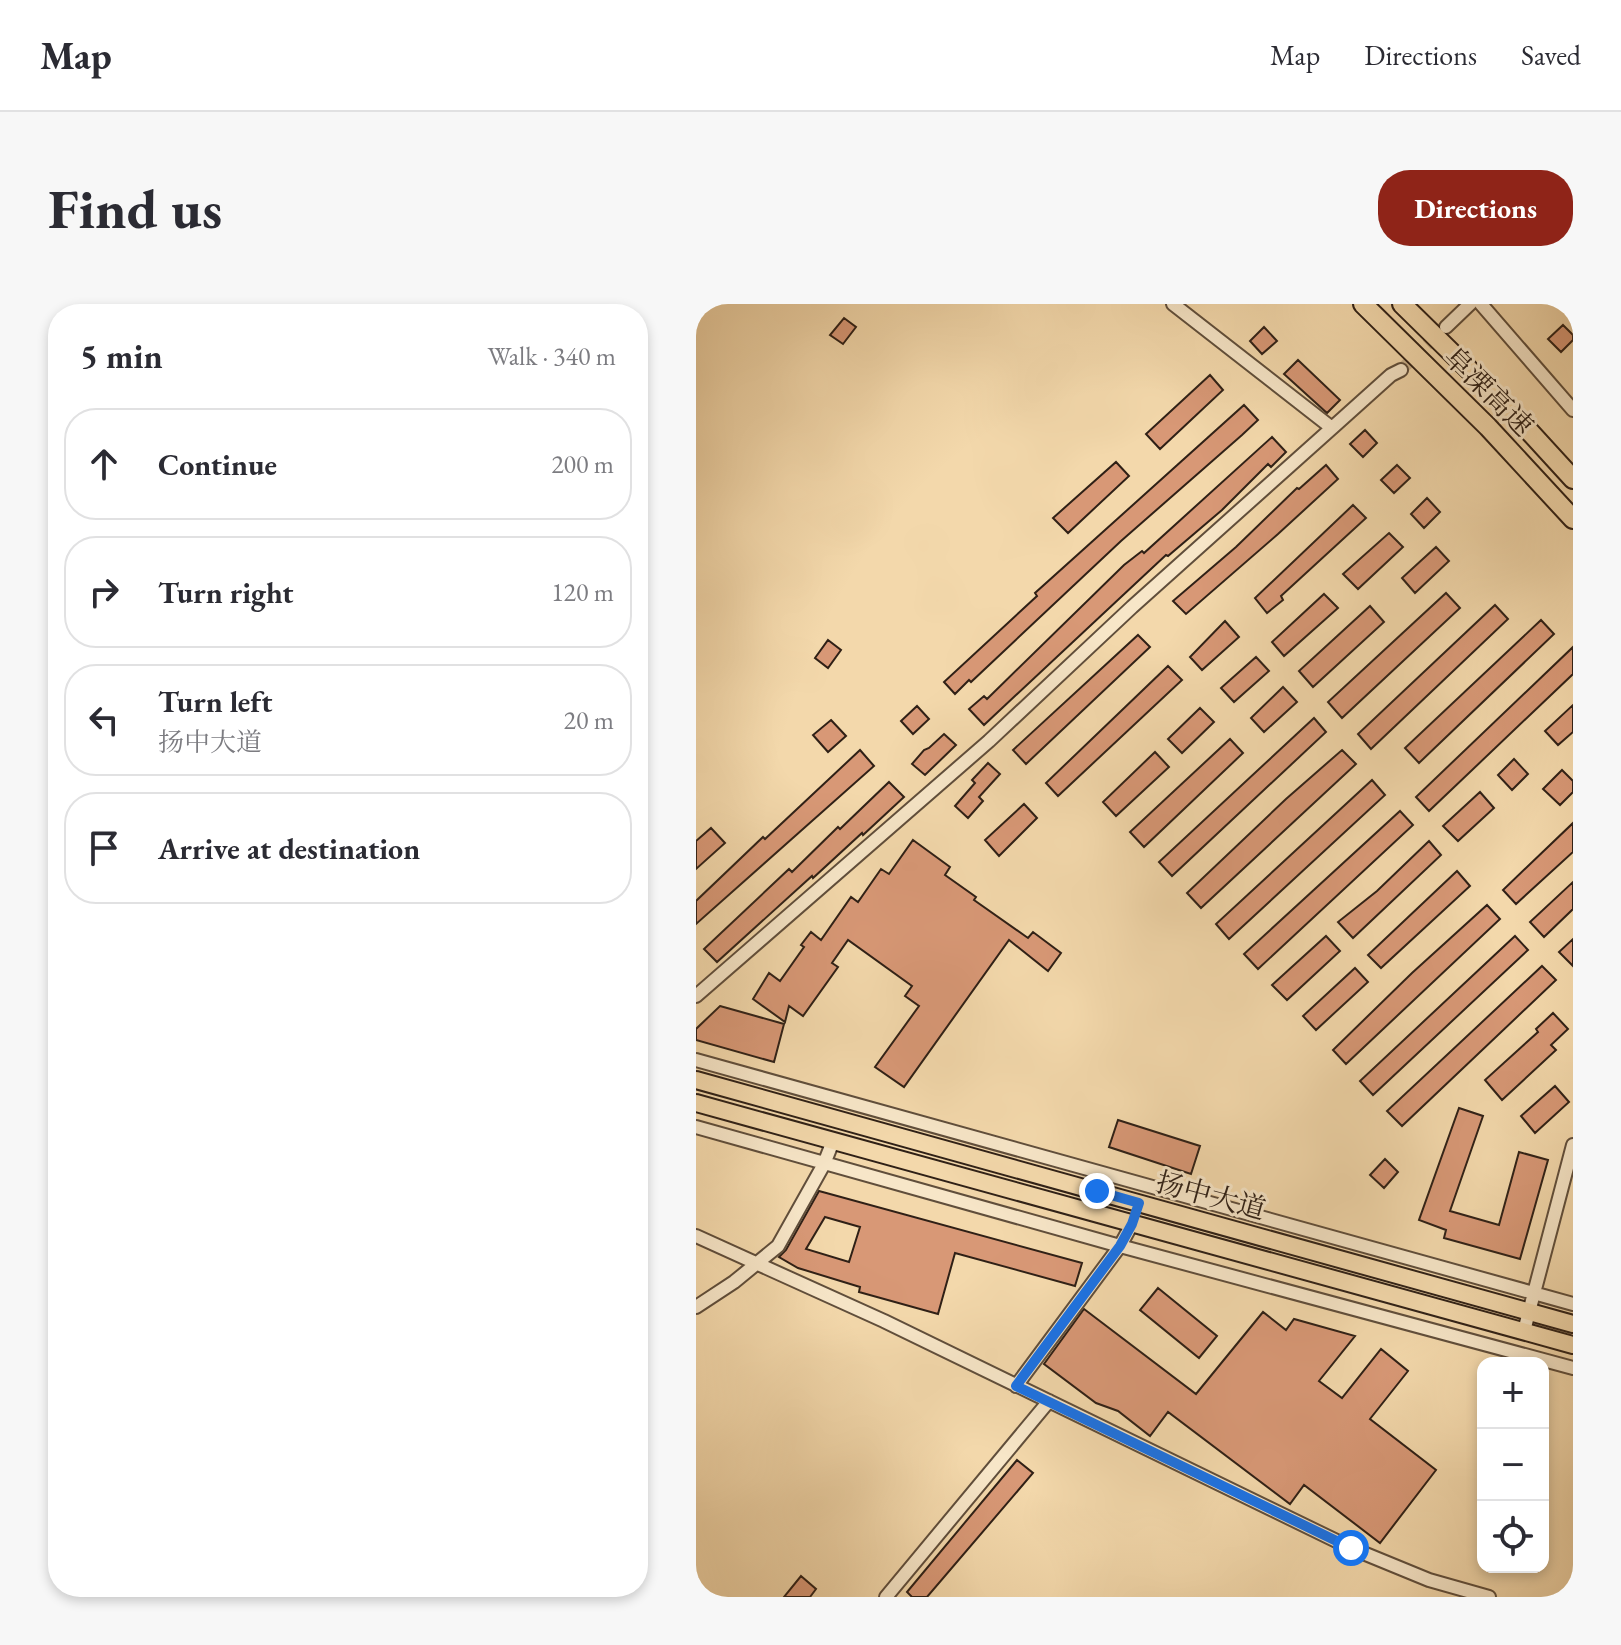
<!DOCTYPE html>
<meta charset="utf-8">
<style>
body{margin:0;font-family:"EB Garamond","Noto Serif SC",serif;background:#f7f7f7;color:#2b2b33}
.controls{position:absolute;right:24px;bottom:24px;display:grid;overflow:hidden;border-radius:16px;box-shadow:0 4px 12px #0003}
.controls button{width:72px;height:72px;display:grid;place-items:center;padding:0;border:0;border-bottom:2px solid #e1e1e2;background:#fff;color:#2b2b33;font:40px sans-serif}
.stop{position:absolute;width:24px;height:24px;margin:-18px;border:6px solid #1a73e8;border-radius:50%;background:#fff}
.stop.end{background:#1a73e8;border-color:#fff;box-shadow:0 2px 8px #0008}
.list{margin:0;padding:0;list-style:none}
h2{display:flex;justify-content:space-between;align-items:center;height:104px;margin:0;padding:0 32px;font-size:34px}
h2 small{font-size:26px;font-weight:400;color:#7c7c81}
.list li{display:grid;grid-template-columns:52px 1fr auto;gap:24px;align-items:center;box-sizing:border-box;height:112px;margin:0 16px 16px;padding:0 16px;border:2px solid #e1e1e2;border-radius:32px}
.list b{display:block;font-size:30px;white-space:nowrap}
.list p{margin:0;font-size:26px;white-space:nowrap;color:#7c7c81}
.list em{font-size:26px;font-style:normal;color:#7c7c81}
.icon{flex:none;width:44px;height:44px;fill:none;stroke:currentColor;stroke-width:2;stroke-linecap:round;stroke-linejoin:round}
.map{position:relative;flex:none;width:877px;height:1293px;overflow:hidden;border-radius:32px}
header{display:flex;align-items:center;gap:48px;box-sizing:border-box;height:112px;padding:0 40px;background:#fff;border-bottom:2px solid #e1e1e2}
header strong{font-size:38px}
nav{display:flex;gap:44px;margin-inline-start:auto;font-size:28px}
.intro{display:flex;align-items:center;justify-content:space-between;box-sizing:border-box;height:192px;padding:0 48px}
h1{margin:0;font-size:56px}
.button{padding:20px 36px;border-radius:32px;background:#8f2418;color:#fff;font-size:28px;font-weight:700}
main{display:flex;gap:48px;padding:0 48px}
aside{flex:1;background:#fff;border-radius:32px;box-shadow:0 4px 12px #0003}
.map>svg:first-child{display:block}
.building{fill:#d89876;stroke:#2f2016;stroke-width:2;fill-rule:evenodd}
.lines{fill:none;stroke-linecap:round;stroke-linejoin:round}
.minor-tunnel{stroke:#ccb38d;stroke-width:12;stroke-dasharray:12 6;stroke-linecap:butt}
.minor-casing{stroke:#604e3b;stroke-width:16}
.major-casing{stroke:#2f2016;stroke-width:20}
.highway-casing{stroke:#2f2016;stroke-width:22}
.minor{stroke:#f7e6c8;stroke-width:12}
.major{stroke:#f3d8ab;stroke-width:16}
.highway{stroke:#f3d8ab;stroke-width:18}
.route{stroke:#1a73e8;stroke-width:10}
.labels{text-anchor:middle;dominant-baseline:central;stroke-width:6;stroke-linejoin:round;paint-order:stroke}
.street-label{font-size:28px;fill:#2f2016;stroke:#f7e6c8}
</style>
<header>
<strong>Map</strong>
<nav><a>Map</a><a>Directions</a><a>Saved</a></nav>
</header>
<div class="intro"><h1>Find us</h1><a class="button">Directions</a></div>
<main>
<aside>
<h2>5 min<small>Walk · 340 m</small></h2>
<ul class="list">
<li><svg class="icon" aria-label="ahead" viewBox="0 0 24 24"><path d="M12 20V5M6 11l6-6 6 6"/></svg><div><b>Continue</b></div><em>200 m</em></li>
<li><svg class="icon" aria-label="right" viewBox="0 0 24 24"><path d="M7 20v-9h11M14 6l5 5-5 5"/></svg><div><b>Turn right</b></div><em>120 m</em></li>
<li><svg class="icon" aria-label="left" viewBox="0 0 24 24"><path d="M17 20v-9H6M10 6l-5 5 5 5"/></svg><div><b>Turn left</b><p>扬中大道</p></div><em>20 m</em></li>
<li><svg class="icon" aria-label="arrive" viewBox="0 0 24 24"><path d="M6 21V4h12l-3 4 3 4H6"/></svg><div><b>Arrive at destination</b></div></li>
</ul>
</aside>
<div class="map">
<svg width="877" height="1293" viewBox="0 0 877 1293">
<rect width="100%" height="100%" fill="#f3d8ab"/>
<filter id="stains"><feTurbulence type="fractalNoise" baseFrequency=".0025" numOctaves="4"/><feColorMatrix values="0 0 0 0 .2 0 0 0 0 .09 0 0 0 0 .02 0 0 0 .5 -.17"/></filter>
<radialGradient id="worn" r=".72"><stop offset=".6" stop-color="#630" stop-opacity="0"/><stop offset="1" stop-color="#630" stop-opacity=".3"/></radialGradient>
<!-- building -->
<path class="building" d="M148,14L160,23L147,40L134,31Z
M867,21L877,31V36L865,48L852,35Z
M568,23L581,37L566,50L554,37Z
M602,56L644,96L631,109L588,70Z
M514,71L527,86L464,145L450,130Z
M548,101L562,116L546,131L425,237L275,378L273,376L259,390L248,378L341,292L339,289Z
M669,126L681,139L667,153L654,140Z
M576,133L590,148L575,163L572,160L526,206L472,252L470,251L288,421L273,405L288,392L291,395L428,261L446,247L448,249Z
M420,158L433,172L372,229L357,214Z
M630,161L642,175L582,230L490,310L477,297L540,243L601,184L603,185Z
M701,161L714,174L698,189L685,176Z
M731,194L744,208L728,224L715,210Z
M657,201L670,214L585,292L587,296L571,309L559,294Z
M693,229L707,243L662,285L647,270Z
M740,243L753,257L719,289L706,274Z
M750,289L764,304L646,414L632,398Z
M628,290L642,304L588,352L576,338Z
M799,301L812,315L675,445L662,430Z
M674,302L688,318L617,383L603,367Z
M845,316L858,330L723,459L709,444Z
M529,317L543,333L506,366L494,353Z
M442,331L454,343L330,460L317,446Z
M132,336L145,346L132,364L119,354Z
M877,343V370L733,507L720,493Z
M560,353L573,367L538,398L525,384Z
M472,362L486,376L362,492L350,479Z
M587,383L601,398L568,428L555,414Z
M877,401V428L862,441L849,427Z
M221,402L233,415L217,430L205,417Z
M504,404L518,418L486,449L472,435Z
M618,414L630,428L476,572L463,558Z
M135,416L150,432L132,448L117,431Z
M248,430L260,441L229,471L216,460L228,446L233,444Z
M534,435L547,449L448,543L434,528Z
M164,446L178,462L0,620V597L67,533L69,535Z
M646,446L660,460L505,604L491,589L590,495Z
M459,448L473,463L420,512L407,498Z
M818,455L832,470L816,486L802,471Z
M292,459L304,470L283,493L287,497L272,514L259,502L279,479L276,476Z
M866,466L877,477V488L864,501L847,485Z
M676,476L689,491L533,635L520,620Z
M193,478L208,493L167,531L166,529L117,574L116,572L21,658L8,645L93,565L96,568L142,523L144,525Z
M784,488L798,504L762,537L747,522Z
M328,500L341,514L303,552L289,536Z
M704,507L717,521L562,665L548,650Z
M877,519V548L820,600L807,586Z
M15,524L29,539L0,565V537Z
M217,536L254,563L249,571L280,593L278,596L332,634L337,628L365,649L352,667L313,636L208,783L179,763L223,702L209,692L216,682L152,636L136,659L142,663L107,712L93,702L89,718L57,695L73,669L84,677L108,643L105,641L115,628L125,636L155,593L162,598L185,565L193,570Z
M733,537L745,551L657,634L642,618L681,587Z
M761,567L774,582L685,664L672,651Z
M877,578V605L848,633L834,618Z
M791,601L804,615L650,760L637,746L716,669Z
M630,632L644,647L591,696L576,681Z
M819,632L832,646L677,791L664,777Z
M877,635V662L863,648Z
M846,662L860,676L706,822L691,807Z
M659,664L672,678L620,726L607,712Z
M24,702L88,720L78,758L0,736V725Z
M857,709L872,725L855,741L860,746L806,796L789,776L842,728L840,725Z
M859,782L873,798L839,829L825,812Z
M763,804L787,812L754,907L803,921L823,848L852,856L824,955L748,934L750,926L723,916Z
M422,816L504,842L495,870L413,843Z
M689,855L702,868L688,884L674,871Z
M123,887L386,959L379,982L259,949L242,1010L163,988L164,983L102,964L83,953L90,946ZM129,913L164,923L153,958L110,945Z
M462,984L521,1032L503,1054L444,1006Z
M388,1005L500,1090L567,1008L590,1026L598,1015L659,1032L623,1077L646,1094L685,1045L712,1067L674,1115L740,1166L684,1239L608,1181L594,1200L472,1108L454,1132L422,1107L400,1099L348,1060Z
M321,1156L337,1169L231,1293H216L211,1288Z
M105,1272L120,1285L114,1293H88Z"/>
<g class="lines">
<!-- minor-tunnel -->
<path class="minor-tunnel" d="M705,66L743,29"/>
<defs>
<path id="minor" d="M477,0L636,124L695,71L705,66
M785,0L877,106
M750,23L774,0
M0,692L293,437L436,303L636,124
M0,756L877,1000
M0,823L424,942L877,1064
M0,932L188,1017L655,1244L733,1276L793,1293
M0,1003L38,978L82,942L128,860L137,837
M828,1027L877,841
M320,1082L424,942L436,920
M190,1293L353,1097"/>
<path id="major" d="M0,776L877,1020
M0,799L877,1041"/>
<path id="highway" d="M667,0L792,123L877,215
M706,0L812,104L877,175"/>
</defs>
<!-- minor casing -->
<use href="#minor" class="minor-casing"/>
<!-- major casing -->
<use href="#major" class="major-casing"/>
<!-- highway casing -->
<use href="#highway" class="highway-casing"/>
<!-- minor -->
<use href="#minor" class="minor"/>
<!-- major -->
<use href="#major" class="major"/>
<!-- highway -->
<use href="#highway" class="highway"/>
</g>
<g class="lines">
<!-- route -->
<path class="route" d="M401,887L443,899L436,920L424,942L320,1082L655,1244"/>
</g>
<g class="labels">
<!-- street labels -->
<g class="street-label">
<text transform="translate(793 87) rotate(45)">阜溧高速</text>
<text transform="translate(515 891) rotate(15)">扬中大道</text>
</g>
</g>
<rect width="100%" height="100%" filter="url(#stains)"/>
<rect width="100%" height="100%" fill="url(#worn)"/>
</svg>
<div class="controls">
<button>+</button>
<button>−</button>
<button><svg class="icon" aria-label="locate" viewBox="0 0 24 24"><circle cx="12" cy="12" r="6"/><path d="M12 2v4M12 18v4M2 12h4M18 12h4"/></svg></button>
</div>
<div class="stop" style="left:655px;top:1244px"></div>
<div class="stop end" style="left:401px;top:887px"></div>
</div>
</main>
